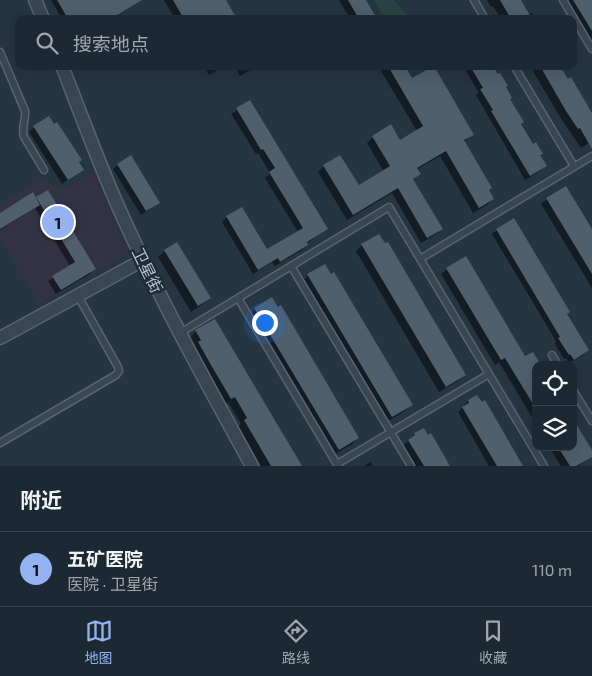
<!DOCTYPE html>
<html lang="zh">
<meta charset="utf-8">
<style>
body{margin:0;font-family:"Exo 2","Noto Sans SC",sans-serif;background:#25303a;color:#f1f3f6}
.controls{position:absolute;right:15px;bottom:15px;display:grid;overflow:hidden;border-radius:10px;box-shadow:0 5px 20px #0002}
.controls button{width:45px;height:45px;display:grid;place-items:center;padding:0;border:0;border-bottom:1px solid #3a444d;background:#1c2832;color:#f1f3f6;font:25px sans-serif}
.you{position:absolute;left:264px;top:322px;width:18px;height:18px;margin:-12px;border:4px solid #fff;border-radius:50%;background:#1a73e8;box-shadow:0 0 0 8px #1a73e833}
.badge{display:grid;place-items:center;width:32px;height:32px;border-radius:50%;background:#95b2f1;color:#111;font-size:16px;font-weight:700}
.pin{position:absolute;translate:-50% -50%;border:2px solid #fff;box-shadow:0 1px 5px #0006}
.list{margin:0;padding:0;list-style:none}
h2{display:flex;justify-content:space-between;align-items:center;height:65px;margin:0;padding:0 20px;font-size:21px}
h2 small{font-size:16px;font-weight:400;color:#a0a6ac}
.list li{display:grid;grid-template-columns:32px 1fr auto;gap:15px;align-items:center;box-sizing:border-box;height:75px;padding:0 20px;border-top:1px solid #3a444d}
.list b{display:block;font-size:19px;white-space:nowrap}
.list p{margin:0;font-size:16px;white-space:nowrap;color:#a0a6ac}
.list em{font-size:16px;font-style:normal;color:#a0a6ac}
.icon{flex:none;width:28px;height:28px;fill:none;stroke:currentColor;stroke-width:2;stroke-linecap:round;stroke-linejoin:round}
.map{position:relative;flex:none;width:592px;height:466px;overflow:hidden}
.search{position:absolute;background:#1c2832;box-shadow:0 5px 20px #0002;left:15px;right:15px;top:15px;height:55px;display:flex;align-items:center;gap:12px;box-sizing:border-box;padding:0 18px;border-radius:10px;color:#a0a6ac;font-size:19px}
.sheet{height:140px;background:#1c2832}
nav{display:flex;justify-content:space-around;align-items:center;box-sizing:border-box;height:70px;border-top:1px solid #3a444d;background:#1c2832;font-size:14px;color:#a0a6ac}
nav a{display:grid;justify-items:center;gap:2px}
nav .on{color:#95b2f1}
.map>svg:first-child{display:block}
.medical{fill:#333243}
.green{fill:#284343}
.shadow{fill:#0007}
.building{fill:#4f5f6d}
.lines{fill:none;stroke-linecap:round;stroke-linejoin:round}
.lane-casing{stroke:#58646f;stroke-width:9}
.street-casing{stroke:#58646f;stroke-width:15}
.lane{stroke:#3a4752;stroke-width:6}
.street{stroke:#3a4752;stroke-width:12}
.labels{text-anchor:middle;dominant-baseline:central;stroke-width:5;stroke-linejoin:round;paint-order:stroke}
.street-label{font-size:16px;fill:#b7c1cc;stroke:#1f2c37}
</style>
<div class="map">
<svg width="592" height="466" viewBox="0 0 592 466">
<rect width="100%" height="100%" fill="#263542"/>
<!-- medical -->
<path class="medical" d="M93,172L129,254L39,304L0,240V204L40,179L63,190Z"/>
<!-- green -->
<path class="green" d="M374,0H394L406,14L415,19H385Z"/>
<!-- shadow -->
<path class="shadow" d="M51,0H142L112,19H62Z
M164,0H224L235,19H175Z
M339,0H364L375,19H350Z
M487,0H516L528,15L532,13L535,19H501L493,6L491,7Z
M563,0H592V48Z
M204,66H224L209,75Z
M235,66H257L240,76Z
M378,66H404L412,80L473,134L464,142L493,199L487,205L473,213L440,156L416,170L419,174L413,180L442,228L436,234L421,243L392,193L347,220L318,172L324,166L358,187L384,172L367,143L373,137L400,142L417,131Z
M463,66H491L504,88L520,124L545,166L540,171L525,180L476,95L479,93Z
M530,66H559L590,112L592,111V141L581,148L560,117Z
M249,102L327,229L306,244L307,245L302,250L275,266L272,262L253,274L222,222L227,217L266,251L298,232L265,178L270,173L258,153L256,154L231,114Z
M34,127L78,163L82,170L62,184L29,132Z
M118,165L158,203L153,207L141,215L113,169Z
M37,198L94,269L90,274L56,294L48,281L70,266L35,208L0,230V214Z
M547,199L592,232V288L541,204Z
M497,230L566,314L587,350L583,355L569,363L566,358L564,359L555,344L556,342L553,336L492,234Z
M362,245L465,374L458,381L439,392L356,251Z
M165,251L209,298L203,304L191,312L158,257Z
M447,269L525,358L536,365V424L499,362L495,365L441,274Z
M308,275L411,405L405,411L385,423L302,282Z
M255,309L358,438L352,444L332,456L249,315Z
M196,331L300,466H261L238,427L241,424L228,402L225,404L192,350L195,347L190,338Z
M477,396L522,466H489L458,412L468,401Z
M423,429L449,466H416L404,445L415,434Z
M549,447H573L592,452V456L578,466H561Z
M371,462L373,466H364Z"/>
<!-- building -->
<path class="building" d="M57,0H142L111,19H68Z
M173,0H226L237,19H184Z
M348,0H366L377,19H359Z
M500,0H521L532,19H511Z
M573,0H592V31Z
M388,66H405L412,78L434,66L474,135L464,140L492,188L489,190L494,199L479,208L446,151L417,168L421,174L413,179L443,229L427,238L398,188L353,215L323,165L340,155L359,185L390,166L372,136L391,124L400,140L423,126Z
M470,66H493L498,74L500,73L508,86L506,87L512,98L510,99L524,122L521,124L533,144L536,142L543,154L540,155L547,166L530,176L491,111L493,110L480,89L483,88Z
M540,66H560L568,79L571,77L592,113V149L580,128L578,129L566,111Z
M250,100L328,229L307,242L308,245L280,262L278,258L258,270L226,216L242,207L267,249L303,228L269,172L275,168L263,149L261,150L236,108Z
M49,116L54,124L57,122L82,160L79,162L84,170L68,180L33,126Z
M131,155L160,203L146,211L117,164Z
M566,186L592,229V274L546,198Z
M48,190L96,269L61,290L52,276L75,262L36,197Z
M33,192L40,205L0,229V213Z
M514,218L570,312L567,314L589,350L574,360L570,354L569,355L558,338L560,337L557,332L496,229Z
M379,234L385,243L388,242L466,375L446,387L361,244Z
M177,242L211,298L198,306L164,250Z
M466,256L525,356L533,352L541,365H536V409L505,358L501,360L446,268Z
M325,264L331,274L334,272L413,405L392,417L307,274Z
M272,297L278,307L281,305L359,438L339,450L254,308Z
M215,319L302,466H271L244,420L247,418L235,397L231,399L211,365L198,342L201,340L195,330Z
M477,395L482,402L485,400L523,466H497L462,407L469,403L468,400Z
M573,419L592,450V457L576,466H570L558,447H573Z
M424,428L428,435L431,433L450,466H424L408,440L415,435L414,433Z"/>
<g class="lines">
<defs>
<path id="lane" d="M474,0L485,19
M563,0L592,49
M0,52L25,111C26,121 21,128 24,137L44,170
M514,66L574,166
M420,259L592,156
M291,266L411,466
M238,298L338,466
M180,333L389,207L544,466
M552,355L558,365
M573,390L592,421
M0,443L116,375L119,371L118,367L78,296
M337,464L489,374"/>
<path id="street" d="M35,0L43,19
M62,66C83,119 102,173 126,224C164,307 208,386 252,466
M0,338L143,260"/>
</defs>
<!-- lane casing -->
<use href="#lane" class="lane-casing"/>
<!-- street casing -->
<use href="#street" class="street-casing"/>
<!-- lane -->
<use href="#lane" class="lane"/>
<!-- street -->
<use href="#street" class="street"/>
</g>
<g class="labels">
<!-- street labels -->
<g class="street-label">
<text transform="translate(148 270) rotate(64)">卫星街</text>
</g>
</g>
</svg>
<div class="controls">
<button><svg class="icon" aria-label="locate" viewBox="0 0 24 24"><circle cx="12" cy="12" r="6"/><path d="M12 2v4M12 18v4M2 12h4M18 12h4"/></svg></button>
<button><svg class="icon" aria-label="layers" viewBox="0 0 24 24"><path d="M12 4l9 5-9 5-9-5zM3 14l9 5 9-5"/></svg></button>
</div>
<div class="you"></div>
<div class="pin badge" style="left:58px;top:222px">1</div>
<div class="search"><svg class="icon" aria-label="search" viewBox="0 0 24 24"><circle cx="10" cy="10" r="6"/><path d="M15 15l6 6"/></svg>搜索地点</div>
</div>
<section class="sheet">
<h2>附近<small></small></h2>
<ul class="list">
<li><span class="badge">1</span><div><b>五矿医院</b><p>医院 · 卫星街</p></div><em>110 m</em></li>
</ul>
</section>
<nav>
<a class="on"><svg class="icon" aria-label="map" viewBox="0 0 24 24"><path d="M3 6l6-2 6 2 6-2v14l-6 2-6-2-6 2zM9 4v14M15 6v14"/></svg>地图</a>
<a><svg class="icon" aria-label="directions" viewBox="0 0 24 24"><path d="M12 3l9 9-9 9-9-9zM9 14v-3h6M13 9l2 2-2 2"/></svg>路线</a>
<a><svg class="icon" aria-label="saved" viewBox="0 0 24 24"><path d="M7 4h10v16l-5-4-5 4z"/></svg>收藏</a>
</nav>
